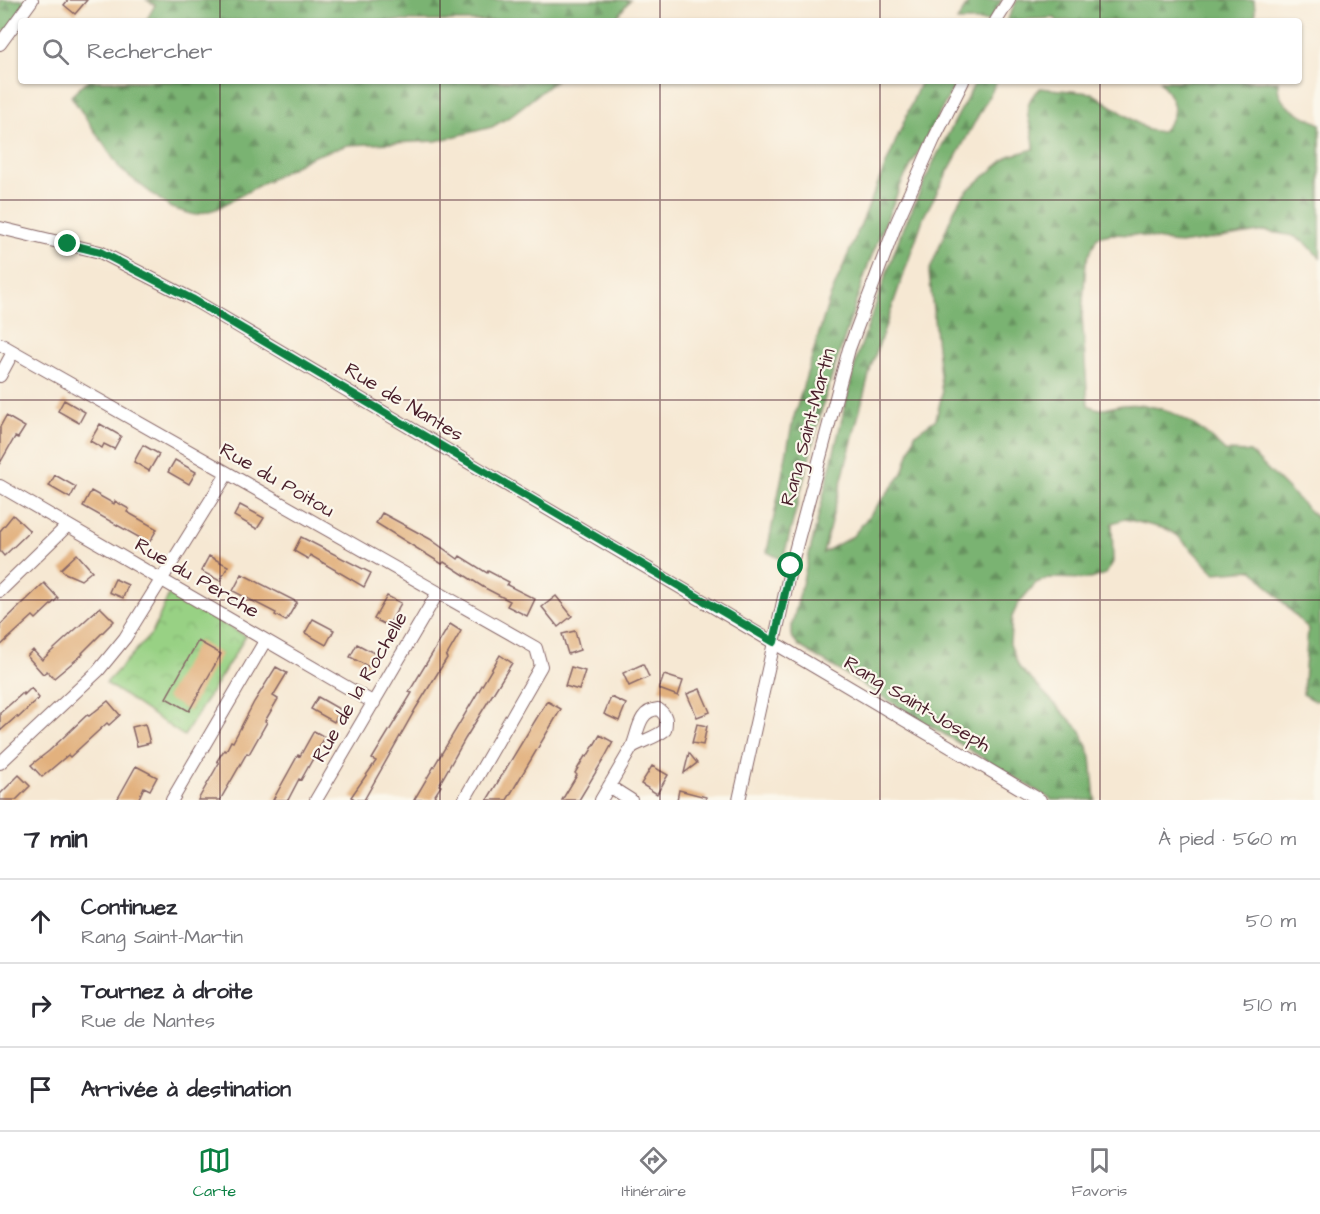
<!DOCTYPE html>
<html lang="fr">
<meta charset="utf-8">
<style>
body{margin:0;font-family:"Architects Daughter",sans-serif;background:#f2f2f3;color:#2b2b33}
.stop{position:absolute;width:18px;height:18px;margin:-14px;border:4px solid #0b8043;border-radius:50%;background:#fff}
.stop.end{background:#0b8043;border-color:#fff;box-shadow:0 2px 6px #0008}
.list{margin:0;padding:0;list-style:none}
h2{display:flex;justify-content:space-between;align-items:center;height:78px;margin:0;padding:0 24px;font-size:26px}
h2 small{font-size:20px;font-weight:400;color:#7c7c81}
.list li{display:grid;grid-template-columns:39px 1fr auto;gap:18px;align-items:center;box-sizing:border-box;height:84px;padding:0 24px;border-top:2px solid #e1e1e2}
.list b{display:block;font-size:22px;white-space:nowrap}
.list p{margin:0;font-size:20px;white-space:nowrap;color:#7c7c81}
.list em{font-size:20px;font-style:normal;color:#7c7c81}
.icon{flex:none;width:33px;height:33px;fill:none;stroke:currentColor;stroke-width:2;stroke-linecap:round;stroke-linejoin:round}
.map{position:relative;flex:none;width:1320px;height:800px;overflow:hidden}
.search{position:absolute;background:#fff;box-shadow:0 2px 4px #0004;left:18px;right:18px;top:18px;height:66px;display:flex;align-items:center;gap:15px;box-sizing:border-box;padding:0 21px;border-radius:6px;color:#7c7c81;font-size:22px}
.sheet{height:330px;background:#fff}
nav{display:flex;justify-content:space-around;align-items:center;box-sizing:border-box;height:84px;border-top:2px solid #e1e1e2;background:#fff;font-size:16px;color:#7c7c81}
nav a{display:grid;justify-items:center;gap:3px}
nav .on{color:#0b8043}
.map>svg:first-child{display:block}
.forest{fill:url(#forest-firs);stroke:#62694e;stroke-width:1.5}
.park{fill:url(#park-crowns);stroke:#717858;stroke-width:1.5}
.building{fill:#e2b17e}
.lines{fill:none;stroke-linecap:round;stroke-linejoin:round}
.minor-casing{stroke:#866566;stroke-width:14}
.minor{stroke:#fff;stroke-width:12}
.route{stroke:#0b8043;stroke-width:8}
.grid{fill:none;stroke:#4a1f2b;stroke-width:1.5;stroke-opacity:0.55}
.labels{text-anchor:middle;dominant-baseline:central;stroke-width:4.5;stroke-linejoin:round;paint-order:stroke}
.street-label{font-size:20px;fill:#4a1f2b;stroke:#fbf7ec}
</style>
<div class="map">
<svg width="1320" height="800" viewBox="0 0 1320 800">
<defs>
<pattern id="forest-firs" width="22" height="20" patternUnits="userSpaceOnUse" patternTransform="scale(1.5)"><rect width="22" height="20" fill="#7ab372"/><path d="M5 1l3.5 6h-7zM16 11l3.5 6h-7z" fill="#66915e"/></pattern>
<pattern id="park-crowns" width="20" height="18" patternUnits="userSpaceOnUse" patternTransform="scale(1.5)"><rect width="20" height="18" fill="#98d184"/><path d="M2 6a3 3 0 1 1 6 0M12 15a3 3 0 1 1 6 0" fill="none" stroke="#84b372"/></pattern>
</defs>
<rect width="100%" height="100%" fill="#fbf7ec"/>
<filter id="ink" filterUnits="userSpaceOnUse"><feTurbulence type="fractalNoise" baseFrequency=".0167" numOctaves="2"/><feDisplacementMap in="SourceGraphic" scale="12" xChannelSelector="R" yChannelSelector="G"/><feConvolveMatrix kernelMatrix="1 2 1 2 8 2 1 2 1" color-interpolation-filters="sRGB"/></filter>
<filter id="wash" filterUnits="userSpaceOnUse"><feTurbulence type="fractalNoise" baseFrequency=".008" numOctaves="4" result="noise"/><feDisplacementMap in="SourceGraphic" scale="24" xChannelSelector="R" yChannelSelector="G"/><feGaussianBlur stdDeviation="1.35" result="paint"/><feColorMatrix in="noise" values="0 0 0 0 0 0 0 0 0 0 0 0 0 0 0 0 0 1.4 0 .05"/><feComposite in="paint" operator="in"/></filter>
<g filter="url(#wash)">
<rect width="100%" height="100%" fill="#f6e8d3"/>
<!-- forest -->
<path class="forest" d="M0,0H32L8,33L0,28Z
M147,0H630L614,21H146L155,5Z
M970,0H1002L990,21H957Z
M1017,0H1254L1256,21H1057L1055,18L1007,21Z
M87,81H555L509,117L492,127L436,141L348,145L311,157L216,209L195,215L171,208L121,170L71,96Z
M921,81H957L902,182L868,265L823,404L783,560L767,552L793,420L829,300Z
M976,81H997L924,216L871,367L823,553L853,536L903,473L915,434L936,419L942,394L929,272L954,210L961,198L969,189L1009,156L1034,149C1035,124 1015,110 1040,88L1092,93L1148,130L1161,132C1182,113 1174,101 1160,81H1278C1276,108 1299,112 1320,124V258L1305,242L1293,236L1266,231L1180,244L1137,235L1110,234L1097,237L1086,262L1082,315L1088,405C1105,413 1106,407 1123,405C1163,401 1199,424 1225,451L1250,452L1320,521V700L1315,701L1303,694L1308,629L1253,570L1215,573L1177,535L1166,529L1125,519L1112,523L1113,562L1106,574L1091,579L1049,578L1036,583L1018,604L1012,617L1011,629L1010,644L1019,667L1081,731L1091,757L1095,800H1052L799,646L792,637V625L857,357L900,236L934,161Z"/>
<!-- park -->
<path class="park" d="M169,594L246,636L184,736L106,683L152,633Z"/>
<g id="blocks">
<!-- building -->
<path class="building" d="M68,0H87L75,14L64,5Z
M64,400L85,412L79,423L58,411Z
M6,416L25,427L18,438L15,437L0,463V427Z
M100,424L121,436L114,449L104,444L102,448L90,441Z
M143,445L159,454L149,471L134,462Z
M175,460L196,472L189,484L168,472Z
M55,475L76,487L70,498L49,486Z
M91,491L114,504L115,501L129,509L127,512L157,529L149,543L83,506Z
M240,505L264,518L257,529L234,516Z
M382,513L430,539L458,559L460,556L487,573L488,571L509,582L507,585L535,599L527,616L507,606L510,601L483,587L444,562L442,564L376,523Z
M13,515L30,531L4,556L0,551V531Z
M301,537L371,573L364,587L310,555L308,559L294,551Z
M77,554L92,571L81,580L65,573L61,569Z
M209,556L228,566L220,581L201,571Z
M242,574L297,602L286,621L275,615L276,613L233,591Z
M115,579L128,585L123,598L109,592Z
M44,583L58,598L36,619L33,616L0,646V625Z
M387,596L401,603L388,626L374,619Z
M556,596L572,616L558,627L542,607Z
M100,607L114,621L82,653L83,654L54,678L47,671L43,674L27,656L33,650L42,660Z
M313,619L334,630L326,645L305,633Z
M450,624L461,631L446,657L447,658L416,708L364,800H356L351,797L376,761L372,759L412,693L409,692Z
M575,631L580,650L568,654L562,634Z
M198,641L221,654L189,711L166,698Z
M357,644L376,654L369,667L350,657Z
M500,655L512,663L465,739L439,785L441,786L432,800H414Z
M643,664L649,677L629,686L623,673Z
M276,667L287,673L273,696L278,699L265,721L267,722L249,754L247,753L220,800H198L219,763L217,761L224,750L226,751L231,741L233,742L254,702Z
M571,667L585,671L579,690L565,686Z
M664,675L683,681L678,696L659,689Z
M31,688L39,698L18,718L17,716L0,731V713L23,693L24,695Z
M700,689L710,712L697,717L687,694Z
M318,697L341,710L334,722L311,709Z
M611,697L626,704L619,721L604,714Z
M108,701L120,715L109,725L107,723L70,757L68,755L42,777L31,765L49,751L87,715L89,716Z
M547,701L561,709L507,800H487Z
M145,724L150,743L137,746L132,727Z
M697,724L707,726L703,745L692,743Z
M314,731L325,737L301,780L299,779L288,800H273L298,755L300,756Z
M600,735L613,742L605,757L579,800H562L577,775L575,773L585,756L587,757Z
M689,753L697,763L684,773Z
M136,766L157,777L150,790L144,787L138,800H117Z
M652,766L668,775L657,794L641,784Z
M19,775L30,786L16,800H0V794Z
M679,790L706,797V800H677Z"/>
</g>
</g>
<g filter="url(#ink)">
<use href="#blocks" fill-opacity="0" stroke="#866566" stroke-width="1.5"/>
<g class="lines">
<defs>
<path id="minor" d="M996,21L1009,0
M0,44L32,0
M0,228L100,252L192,299L1040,800
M0,344L536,648L541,666L464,800
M0,376L13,352
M0,486L374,703
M0,591L67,526
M658,709C667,715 667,720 665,730C655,738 643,740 632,747C639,731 638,711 658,709Z
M0,763L98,671L125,638L227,474
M609,786L631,800
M172,800L265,641
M316,800L437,594
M601,800L632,747
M739,800L791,566L849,349L896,224L934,139L963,81"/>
</defs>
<!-- minor casing -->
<use href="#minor" class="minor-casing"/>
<!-- minor -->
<use href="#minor" class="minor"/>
</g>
</g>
<g class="lines" filter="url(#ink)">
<!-- route -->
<path class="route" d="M68,244L100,252L192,299L774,642L791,566"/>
</g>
<!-- grid -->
<path class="grid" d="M220,0V21M440,0V21M660,0V21M880,0V21M1100,0V21M220,81V800M440,81V800M660,81V800M880,81V800M1100,81V800M0,200H1320M0,400H1320M0,600H1320"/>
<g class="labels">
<!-- street labels -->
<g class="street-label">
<text transform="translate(404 402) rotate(31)">Rue de Nantes</text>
<text transform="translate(808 427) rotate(-75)">Rang Saint-Martin</text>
<text transform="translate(277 480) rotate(30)">Rue du Poitou</text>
<text transform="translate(197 578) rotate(30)">Rue du Perche</text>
<text transform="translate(360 687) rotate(-60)">Rue de la Rochelle</text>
<text transform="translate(917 704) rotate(31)">Rang Saint-Joseph</text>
</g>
</g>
</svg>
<div class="stop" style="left:791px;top:566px"></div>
<div class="stop end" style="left:68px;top:244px"></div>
<div class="search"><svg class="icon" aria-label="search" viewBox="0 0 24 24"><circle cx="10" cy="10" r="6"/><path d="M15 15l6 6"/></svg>Rechercher</div>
</div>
<section class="sheet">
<h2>7 min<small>À pied · 560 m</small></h2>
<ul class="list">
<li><svg class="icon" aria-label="ahead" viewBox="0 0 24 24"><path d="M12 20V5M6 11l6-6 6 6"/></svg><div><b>Continuez</b><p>Rang Saint-Martin</p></div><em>50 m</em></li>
<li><svg class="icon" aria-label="right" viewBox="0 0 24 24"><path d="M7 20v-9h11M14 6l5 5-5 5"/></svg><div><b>Tournez à droite</b><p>Rue de Nantes</p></div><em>510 m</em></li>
<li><svg class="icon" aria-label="arrive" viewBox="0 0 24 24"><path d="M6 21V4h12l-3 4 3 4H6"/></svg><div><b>Arrivée à destination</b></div></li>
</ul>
</section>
<nav>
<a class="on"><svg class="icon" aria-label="map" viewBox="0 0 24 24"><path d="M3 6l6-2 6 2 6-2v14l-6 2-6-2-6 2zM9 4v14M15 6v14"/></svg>Carte</a>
<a><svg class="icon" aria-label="directions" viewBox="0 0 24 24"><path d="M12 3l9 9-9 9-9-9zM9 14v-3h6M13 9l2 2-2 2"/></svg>Itinéraire</a>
<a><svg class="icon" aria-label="saved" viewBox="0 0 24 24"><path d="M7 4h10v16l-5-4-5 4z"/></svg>Favoris</a>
</nav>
